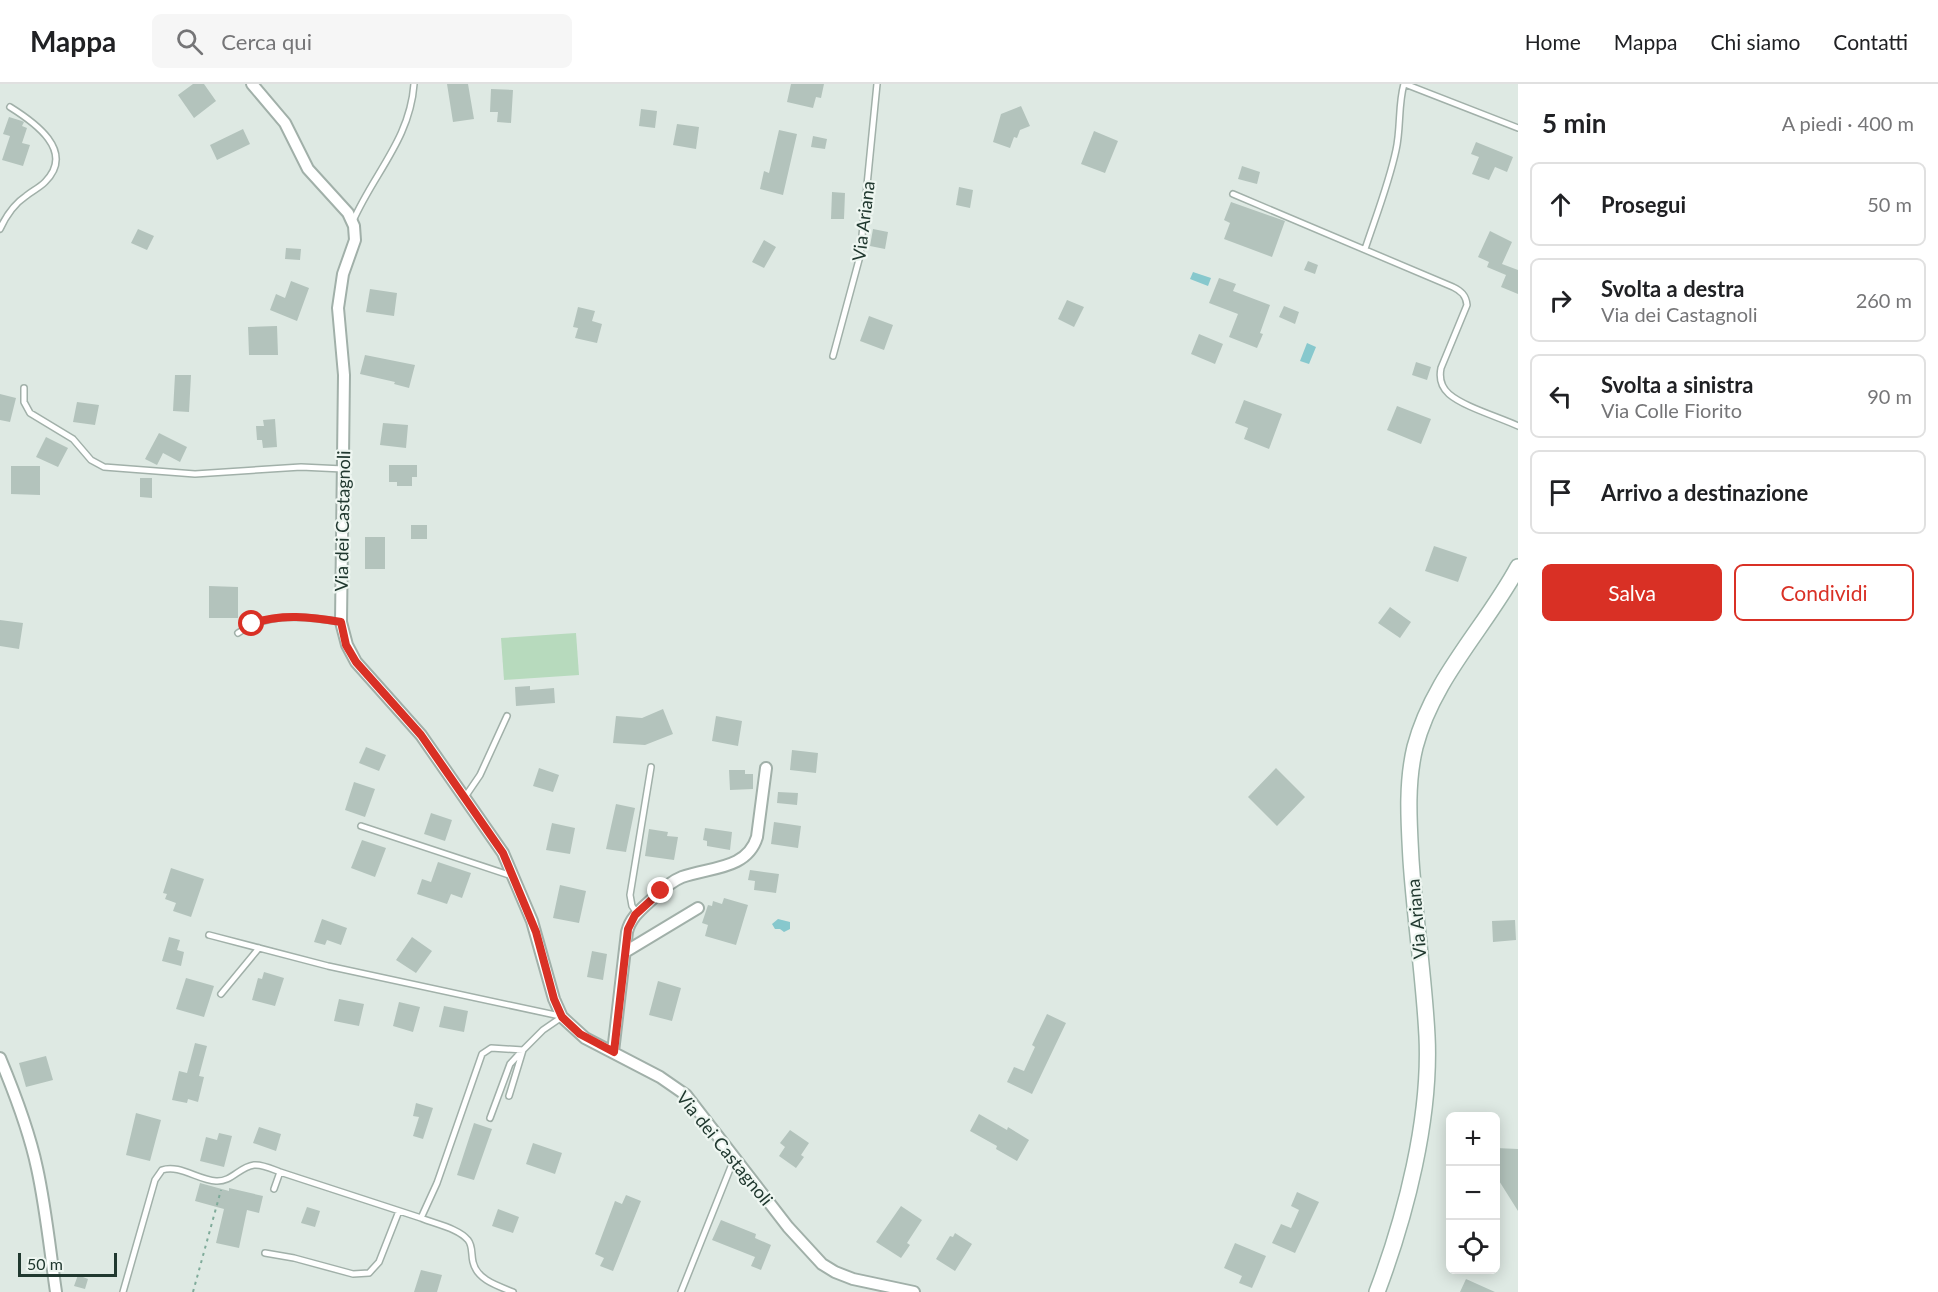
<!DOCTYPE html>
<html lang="it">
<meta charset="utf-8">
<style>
body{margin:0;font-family:Lato,sans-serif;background:#f6f6f6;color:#202124}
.controls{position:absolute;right:18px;bottom:18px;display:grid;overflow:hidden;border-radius:9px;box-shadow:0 3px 15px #0003}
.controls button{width:54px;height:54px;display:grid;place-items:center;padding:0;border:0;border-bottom:2px solid #e0e0e0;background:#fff;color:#202124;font:30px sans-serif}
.scale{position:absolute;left:18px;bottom:15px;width:99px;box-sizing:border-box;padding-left:6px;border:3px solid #20382f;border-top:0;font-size:16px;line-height:21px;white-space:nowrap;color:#20382f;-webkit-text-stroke:4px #eef6f1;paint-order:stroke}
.stop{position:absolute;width:18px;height:18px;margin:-14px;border:4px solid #d93025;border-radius:50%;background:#fff}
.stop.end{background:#d93025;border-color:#fff;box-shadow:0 2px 6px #0008}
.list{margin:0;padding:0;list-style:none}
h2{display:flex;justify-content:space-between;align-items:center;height:78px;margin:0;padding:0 24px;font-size:26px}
h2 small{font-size:20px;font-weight:400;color:#757577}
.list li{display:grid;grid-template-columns:39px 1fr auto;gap:18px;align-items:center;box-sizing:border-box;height:84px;margin:0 12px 12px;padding:0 12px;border:2px solid #e0e0e0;border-radius:9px}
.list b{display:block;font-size:22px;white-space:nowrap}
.list p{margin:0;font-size:20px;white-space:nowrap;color:#757577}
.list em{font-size:20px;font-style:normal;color:#757577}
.actions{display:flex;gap:12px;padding:18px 24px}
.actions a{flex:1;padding:14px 0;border:2px solid #d93025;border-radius:9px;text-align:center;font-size:21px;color:#d93025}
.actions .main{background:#d93025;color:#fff}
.icon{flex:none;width:33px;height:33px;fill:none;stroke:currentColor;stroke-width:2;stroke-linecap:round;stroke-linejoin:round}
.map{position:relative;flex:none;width:1518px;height:1208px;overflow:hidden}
header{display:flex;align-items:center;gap:36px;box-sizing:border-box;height:84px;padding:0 30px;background:#fff;border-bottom:2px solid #e0e0e0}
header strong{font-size:28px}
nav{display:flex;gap:33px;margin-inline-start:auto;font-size:21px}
.search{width:420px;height:54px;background:#f6f6f6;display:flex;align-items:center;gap:15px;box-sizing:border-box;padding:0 21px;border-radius:9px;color:#757577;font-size:22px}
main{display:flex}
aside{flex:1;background:#fff}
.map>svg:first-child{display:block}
.green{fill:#b7dabd}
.water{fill:#87c8cd}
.building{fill:#b3c3bc}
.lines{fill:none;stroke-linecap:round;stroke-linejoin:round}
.lane-casing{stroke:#a1b0a9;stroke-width:8}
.street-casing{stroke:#a1b0a9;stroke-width:14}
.secondary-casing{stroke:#9eb4aa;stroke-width:18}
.path{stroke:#7fab9a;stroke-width:2;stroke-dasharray:3 4.5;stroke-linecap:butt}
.lane{stroke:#fff;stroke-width:5}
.street{stroke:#fff;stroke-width:10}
.secondary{stroke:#fff;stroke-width:15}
.route{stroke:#d93025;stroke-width:8}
.labels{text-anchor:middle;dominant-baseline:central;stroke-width:4.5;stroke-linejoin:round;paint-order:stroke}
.street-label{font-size:18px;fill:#20382f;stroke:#eef6f1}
</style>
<header>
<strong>Mappa</strong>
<div class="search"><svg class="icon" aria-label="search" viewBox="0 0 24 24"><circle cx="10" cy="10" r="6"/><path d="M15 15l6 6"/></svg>Cerca qui</div>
<nav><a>Home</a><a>Mappa</a><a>Chi siamo</a><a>Contatti</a></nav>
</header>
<main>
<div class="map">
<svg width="1518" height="1208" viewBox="0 0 1518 1208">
<rect width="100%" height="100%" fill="#dee9e3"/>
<!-- green -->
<path class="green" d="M576,549L579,591L504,596L501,554Z"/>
<!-- water -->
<path class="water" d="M1193,188L1211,194L1208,202L1190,195Z
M1307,259L1316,263L1309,280L1300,277Z
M778,835L790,838V845L784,848L780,845H775L772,840Z"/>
<!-- building -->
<path class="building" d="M193,0H204L216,17L194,34L178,11Z
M447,0H468L474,35L453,38Z
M791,0H824L821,14L816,13L813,24L787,18Z
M491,5L513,6L511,39L497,38L498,28H490Z
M1021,22L1030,42L1020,46L1017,54L1014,53L1010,64L993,58L1001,30Z
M641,25L657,27L655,44L639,42Z
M9,33L22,37L24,38L22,42L27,44L22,59L30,61L23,82L2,76L10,52L3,50Z
M677,40L699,43L696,65L673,61Z
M243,45L250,60L217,76L210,61Z
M779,46L797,50L783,111L760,105L764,87L769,89Z
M1094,47L1118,57L1105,89L1081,80Z
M813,52L827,55L825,65L811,63Z
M1476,58L1513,73L1507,88L1495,83L1489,96L1472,90L1479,73L1471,70Z
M1242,82L1260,88L1257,100L1238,95Z
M959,103L973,106L970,124L956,121Z
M832,108L845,109L844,135H831Z
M1231,118L1285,137L1272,173L1224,155L1230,139L1224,136Z
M138,145L154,152L147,166L131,159Z
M873,145L888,148L885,165L870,162Z
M1490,147L1512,158L1502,180L1518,186V210L1501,203L1506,191L1487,183L1489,178L1478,173Z
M764,156L776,163L764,184L752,178Z
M286,164L301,165L300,176L285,175Z
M1308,177L1318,181L1315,190L1304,186Z
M1219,194L1236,200L1233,207L1270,221L1260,249L1263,250L1257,264L1229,253L1238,230L1209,219Z
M291,197L309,204L297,237L270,226L276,210L285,214Z
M370,205L397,209L394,232L366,228Z
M1067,216L1084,223L1074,243L1058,235Z
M1284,222L1299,228L1295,240L1279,233Z
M578,223L595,227L592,237L602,240L597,259L575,254L578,244L573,243Z
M869,232L893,241L884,266L860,257Z
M277,242L278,271H249L248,243Z
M1199,250L1223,260L1215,280L1191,270Z
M365,271L415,281L409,304L394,300L395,298L360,290Z
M1416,278L1431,283L1427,296L1412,291Z
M175,291H191L189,328L173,327Z
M0,310L16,314L10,338L0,336Z
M1244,316L1282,330L1269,365L1244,355L1248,344L1235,339Z
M77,318L99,321L95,341L73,338Z
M1397,322L1431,335L1421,360L1387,346Z
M275,335L277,363L263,364L262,356H257L256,342H264L263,336Z
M383,339L408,341L406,364L380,361Z
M159,349L187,363L180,378L163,369L157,381L145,375Z
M46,353L68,364L58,383L36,373Z
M389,381H417V393H412V402H397V398H389Z
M11,382H40V411L11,410Z
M140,394H152V414L140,413Z
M411,441H427V455H411Z
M365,453H385V485H365Z
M1434,462L1467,473L1458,498L1425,487Z
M209,502L238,503V534H209Z
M1390,523L1411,538L1400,554L1378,539Z
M0,536L23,539L19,565L0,562Z
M530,602V606L554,604L555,619L516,622L515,603Z
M663,625L673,650L645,661L613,659L616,632L642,634Z
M716,632L742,637L738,662L712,657Z
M366,663L386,671L379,687L359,679Z
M792,666L818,669L816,689L790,686Z
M539,684L559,691L553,708L533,702Z
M1276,684L1305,713L1277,742L1248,713Z
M729,686H745V690H753V705L730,706Z
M354,698L375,705L365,733L345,726Z
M778,708L798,709L797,721L777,719Z
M616,720L635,724L626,768L606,765Z
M431,729L452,736L445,757L424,750Z
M774,738L801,742L798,764L771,760Z
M552,739L575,744L570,770L546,766Z
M705,744L732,748L730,766L707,762V757L703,756Z
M649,745L668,748L667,752L678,753L674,776L645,772Z
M362,756L386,764L375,793L351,784Z
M438,778L471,789L462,814L451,810L447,820L417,810L422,795L431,798Z
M171,784L204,795L191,833L173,827L176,819L165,815L167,810L163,809Z
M750,786L779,790L776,809L754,806L755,797L748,796Z
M560,801L586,807L579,839L553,834Z
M724,814L748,821L736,861L705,852L708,841L702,839L708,821L712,822L713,817L722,820Z
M322,835L347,844L341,861L327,856L325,861L314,858Z
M1515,836L1516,856L1493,858L1492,837Z
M169,853L180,856L177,866L184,868L181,882L162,877Z
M412,853L432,867L416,889L396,876Z
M592,867L607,870L603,896L587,893Z
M264,888L284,894L275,922L252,916L258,894L262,895Z
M186,894L214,902L204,933L176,925Z
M658,897L681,904L672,937L649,931Z
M339,915L364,920L359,942L334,937Z
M399,918L420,923L413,948L393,942Z
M444,922L468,927L464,948L439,943Z
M1047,930L1066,939L1032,1010L1007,998L1014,983L1024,987L1035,963L1032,961Z
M195,959L207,962L199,992L204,993L198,1018L188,1015L187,1019L172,1016L179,987L187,989Z
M46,972L53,996L26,1003L19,979Z
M416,1019L433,1024L423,1055L413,1052L419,1033L413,1032Z
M136,1029L161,1036L150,1077L126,1071Z
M979,1030L1007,1046L1008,1043L1029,1056L1017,1077L996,1065L997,1062L970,1047Z
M474,1039L492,1045L474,1096L457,1091Z
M259,1043L281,1050L276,1067L253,1059Z
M790,1046L809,1059L801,1071L804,1073L796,1084L779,1072L785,1063L780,1059Z
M219,1049L232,1052L224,1083L200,1077L206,1053L217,1056Z
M533,1059L562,1069L555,1090L526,1080Z
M1496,1064L1518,1065V1127L1496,1092Z
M200,1099L229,1107V1104L263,1112L259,1129L247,1126L239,1164L216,1159L224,1125L195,1117Z
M1297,1108L1319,1118L1295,1169L1272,1159L1281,1140L1291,1144L1299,1126L1291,1122Z
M626,1111L641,1117L613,1187L600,1182L604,1174L595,1170L615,1117L622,1120Z
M901,1122L922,1136L907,1159L910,1161L901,1174L876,1158Z
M307,1123L320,1127L315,1143L301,1139Z
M498,1125L519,1133L513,1149L492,1142Z
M721,1136L756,1150L755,1154L771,1161L761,1186L751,1182L755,1173L712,1156Z
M955,1149L972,1160L955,1187L936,1175L950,1152L953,1153Z
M1235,1159L1266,1172L1252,1204L1239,1199L1242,1192L1224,1184Z
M421,1186L442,1191L437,1208H414Z
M78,1191L88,1195L85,1205L74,1202Z
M1466,1195L1495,1208H1460Z"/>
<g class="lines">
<defs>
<path id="lane" d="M1405,0L1518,44
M1233,110L1453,203C1461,207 1466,211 1467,221L1441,284C1439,294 1441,303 1449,310C1464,323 1499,333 1518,342
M353,137C374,89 410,55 414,0
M0,145C6,132 14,120 26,112C32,107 39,104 45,98C76,67 34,38 10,23
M1365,165C1376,132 1389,99 1396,66C1401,44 1398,20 1404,0
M833,272L860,172L877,0
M24,304V318L30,329L73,355L91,376L104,383L195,390L301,383L343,385
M238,549C268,528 306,532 341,538
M465,713L480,691L507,632
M361,742L512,792
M637,829L632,822L630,811L651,683
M209,851L328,882L560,932
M221,910L259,864
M509,1012L523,966L543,946L562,933
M490,1034L510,980L522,967
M274,1105L280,1088L421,1134L437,1099L482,970L491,964L523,966
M421,1134C435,1140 458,1144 468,1156C473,1162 471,1170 473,1178C477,1196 498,1202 513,1208
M265,1169L294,1174L353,1190L369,1189L379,1178L399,1127
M123,1208L155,1096L162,1086C179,1080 198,1096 216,1097C232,1098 239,1083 254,1081C262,1080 272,1085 280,1088
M681,1208L734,1075"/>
<path id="street" d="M252,0L285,39L308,85L348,129L354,142L355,156L343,190L338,224L344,291L341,538L347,561L356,578L421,651L503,769L532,837L554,915L562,933L585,954L660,993L686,1011L788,1143L822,1180L835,1188L853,1195L914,1208
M625,868L698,824
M613,968L627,848C630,835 639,827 649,818C659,809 669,798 682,793C709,783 747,786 757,753L766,684
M0,974C15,1010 29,1046 37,1084C46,1125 50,1167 56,1208"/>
<path id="secondary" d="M1377,1208C1406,1131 1431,1034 1427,952C1424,893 1415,835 1411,776C1409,739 1406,700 1415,663C1433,594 1485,544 1518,483"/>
</defs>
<!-- lane casing -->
<use href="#lane" class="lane-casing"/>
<!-- street casing -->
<use href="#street" class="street-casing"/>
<!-- secondary casing -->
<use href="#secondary" class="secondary-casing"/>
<!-- path -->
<path class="path" d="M193,1208L221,1106"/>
<!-- lane -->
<use href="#lane" class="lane"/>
<!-- street -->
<use href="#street" class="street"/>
<!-- secondary -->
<use href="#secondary" class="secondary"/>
</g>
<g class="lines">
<!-- route -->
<path class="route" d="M252,540C279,529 313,533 341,538L346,561L356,578L421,651L503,769L536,848L554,915L562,933L580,950L614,968L628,845L635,831L661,807"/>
</g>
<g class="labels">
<!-- street labels -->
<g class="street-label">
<text transform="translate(863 137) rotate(-83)">Via Ariana</text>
<text transform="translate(342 437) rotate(-89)">Via dei Castagnoli</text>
<text transform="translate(1416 835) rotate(-95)">Via Ariana</text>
<text transform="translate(725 1064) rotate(51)">Via dei Castagnoli</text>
</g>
</g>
</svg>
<div class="controls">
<button>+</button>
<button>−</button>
<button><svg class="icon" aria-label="locate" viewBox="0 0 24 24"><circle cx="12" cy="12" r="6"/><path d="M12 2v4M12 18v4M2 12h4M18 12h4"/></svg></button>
</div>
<div class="scale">50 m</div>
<div class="stop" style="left:252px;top:540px"></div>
<div class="stop end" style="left:661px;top:807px"></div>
</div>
<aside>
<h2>5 min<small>A piedi · 400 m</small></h2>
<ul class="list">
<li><svg class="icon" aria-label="ahead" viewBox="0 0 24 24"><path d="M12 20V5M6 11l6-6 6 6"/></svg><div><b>Prosegui</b></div><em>50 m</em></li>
<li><svg class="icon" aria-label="right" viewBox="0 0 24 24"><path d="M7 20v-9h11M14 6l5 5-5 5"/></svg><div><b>Svolta a destra</b><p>Via dei Castagnoli</p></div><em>260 m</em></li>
<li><svg class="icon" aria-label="left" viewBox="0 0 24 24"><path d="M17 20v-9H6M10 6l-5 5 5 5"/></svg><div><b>Svolta a sinistra</b><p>Via Colle Fiorito</p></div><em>90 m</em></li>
<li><svg class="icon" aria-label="arrive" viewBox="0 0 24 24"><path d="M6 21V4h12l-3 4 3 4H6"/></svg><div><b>Arrivo a destinazione</b></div></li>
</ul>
<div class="actions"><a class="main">Salva</a><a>Condividi</a></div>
</aside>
</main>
